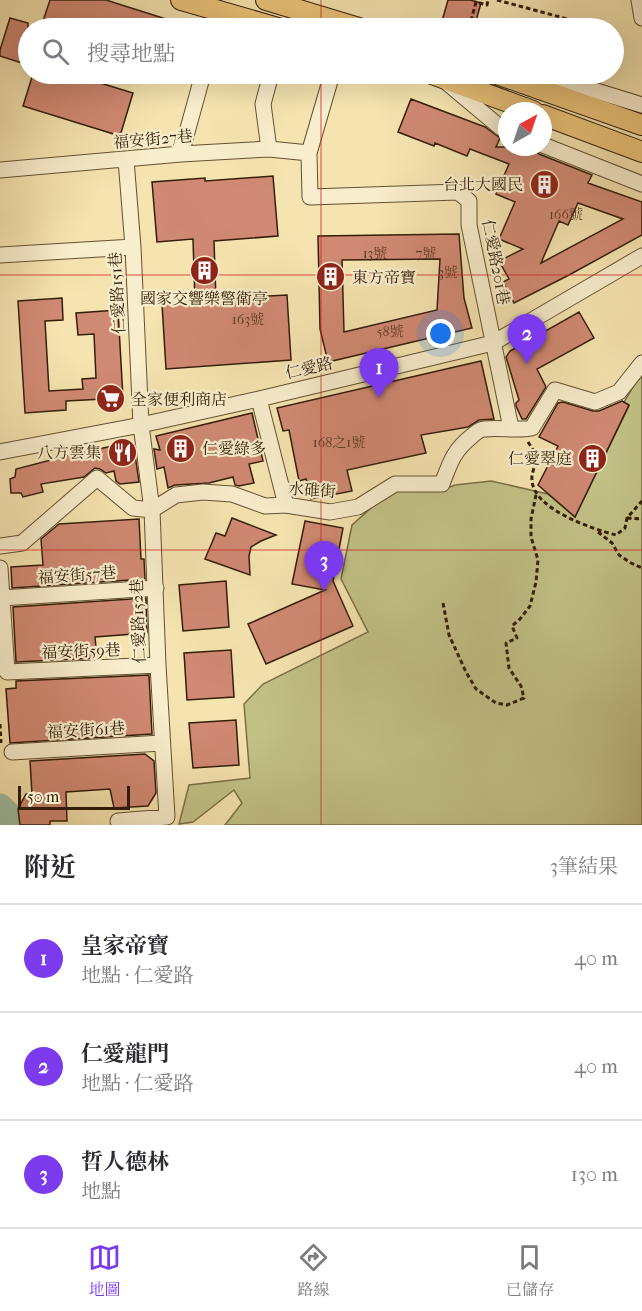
<!DOCTYPE html>
<html lang="zh-TW">
<meta charset="utf-8">
<style>
body{margin:0;font-family:"IM FELL French Canon","Noto Serif TC",serif;background:#f2f2f3;color:#2b2b33}
.compass{position:absolute;left:498px;top:102px;width:54px;height:54px;border-radius:50%;background:#fff;box-shadow:0 6px 24px #0002;rotate:40deg}
.scale{position:absolute;left:18px;bottom:15px;width:112px;box-sizing:border-box;padding-left:6px;border:3px solid #341e07;border-top:0;font-size:16px;line-height:21px;white-space:nowrap;color:#341e07;-webkit-text-stroke:4px #f8edcc;paint-order:stroke}
.you{position:absolute;left:441px;top:334px;width:21px;height:21px;margin:-15px;border:4px solid #fff;border-radius:50%;background:#1a73e8;box-shadow:0 0 0 9px #1a73e833}
.badge{display:grid;place-items:center;width:39px;height:39px;border-radius:50%;background:#7c3aed;color:#fff;font-size:20px;font-weight:700}
.pin{position:absolute;translate:-50% -50px;filter:drop-shadow(0 2px 3px #0008)}
.pin::after{content:'';position:absolute;top:32px;width:21px;height:18px;background:inherit;clip-path:polygon(0 0,100% 0,50% 100%)}
.list{margin:0;padding:0;list-style:none}
h2{display:flex;justify-content:space-between;align-items:center;height:78px;margin:0;padding:0 24px;font-size:26px}
h2 small{font-size:20px;font-weight:400;color:#7c7c81}
.list li{display:grid;grid-template-columns:39px 1fr auto;gap:18px;align-items:center;box-sizing:border-box;height:108px;padding:0 24px;border-top:2px solid #e1e1e2}
.list b{display:block;font-size:22px;white-space:nowrap}
.list p{margin:0;font-size:20px;white-space:nowrap;color:#7c7c81}
.list em{font-size:20px;font-style:normal;color:#7c7c81}
.icon{flex:none;width:33px;height:33px;fill:none;stroke:currentColor;stroke-width:2;stroke-linecap:round;stroke-linejoin:round}
.map{position:relative;flex:none;width:642px;height:825px;overflow:hidden}
.search{position:absolute;background:#fff;box-shadow:0 6px 24px #0002;left:18px;right:18px;top:18px;height:66px;display:flex;align-items:center;gap:15px;box-sizing:border-box;padding:0 21px;border-radius:33px;color:#7c7c81;font-size:22px}
.sheet{height:402px;background:#fff}
nav{display:flex;justify-content:space-around;align-items:center;box-sizing:border-box;height:84px;border-top:2px solid #e1e1e2;background:#fff;font-size:16px;color:#7c7c81}
nav a{display:grid;justify-items:center;gap:3px}
nav .on{color:#7c3aed}
.map>svg:first-child{display:block}
.green{fill:#c2c287;stroke:#7b7047;stroke-width:1.5}
.lines{fill:none;stroke-linecap:round;stroke-linejoin:round}
.river{stroke:#9ebfa5;stroke-width:27}
.building{fill:#d08973;stroke:#341e07;stroke-width:1.5;fill-rule:evenodd}
.minor-casing{stroke:#645031;stroke-width:17}
.major-casing{stroke:#341e07;stroke-width:22}
.path{stroke:#341e07;stroke-width:3;stroke-dasharray:4.5 3;stroke-linecap:butt}
.minor{stroke:#f8edcc;stroke-width:15}
.major{stroke:#eac278;stroke-width:20}
.grid{fill:none;stroke:#d62828;stroke-width:1.5;stroke-opacity:0.55}
.labels{text-anchor:middle;dominant-baseline:central;stroke-width:4.5;stroke-linejoin:round;paint-order:stroke}
.number-label{font-size:14px;fill:#5b3922}
.street-label{font-size:16px;fill:#341e07;stroke:#f8edcc}
.poi-label{font-size:16px;fill:#341e07;stroke:#f8edcc;text-anchor:end}
</style>
<div class="map">
<svg width="642" height="825" viewBox="0 0 642 825">
<rect width="100%" height="100%" fill="#f5e4b0"/>
<filter id="stains"><feTurbulence type="fractalNoise" baseFrequency=".00333" numOctaves="4"/><feColorMatrix values="0 0 0 0 .2 0 0 0 0 .09 0 0 0 0 .02 0 0 0 .5 -.17"/></filter>
<radialGradient id="worn" r=".72"><stop offset=".6" stop-color="#630" stop-opacity="0"/><stop offset="1" stop-color="#630" stop-opacity=".3"/></radialGradient>
<!-- green -->
<path class="green" d="M642,372V825H225L242,803L234,790L193,822L179,824L189,785L250,778L244,704L263,684L368,632L341,579L352,525L388,493L406,489L440,491L455,485L491,481L548,494L575,517L629,406L624,402Z"/>
<g class="lines">
<!-- river -->
<path class="river" d="M0,807L11,818L12,825"/>
</g>
<!-- building -->
<path class="building" d="M50,0H106L188,26L187,28H68L43,21Z
M448,0H470L481,3L474,28H440Z
M10,18L28,23V53L25,64L0,56V50Z
M33,74H71L133,93L120,136L23,106Z
M411,99L485,127L500,138L496,147H529L534,149L539,154L592,175L588,183L642,202V235L569,275L514,303L503,282L509,279L499,261L523,249L499,239L515,202L496,194L509,164L470,149L467,156L435,143L434,146L398,132ZM578,203L623,219L541,263L559,221L568,225Z
M273,176L278,236L214,241L216,299L287,295L291,360L166,369L162,304L195,302L193,239L157,242L152,182L205,178V181Z
M459,234L464,298L472,328L328,362L320,329L318,236ZM440,259L437,310L344,332L342,260Z
M62,298L63,320L45,321L49,391L83,389L82,379L96,378L94,334L78,335L76,313L118,310L123,398L66,401V410L25,413L18,301Z
M579,312L594,338L537,369L546,387L526,419H522L516,406V403L519,400L506,357L510,351Z
M481,361L494,419L479,420L468,427L421,435L426,453L347,470L352,491L311,499L306,479L299,481L289,430L283,431L277,408Z
M622,401L629,405L575,517L538,485L558,446L539,437L558,403L563,402L593,411H599Z
M252,413L263,461L249,464L254,483L239,486L235,485L233,477L209,483L175,485L168,488L164,467L157,469L154,449L160,450L156,436Z
M113,446L134,448L139,482L120,484L116,481L114,471L106,473L100,469L95,468L84,477L41,484L43,492L23,497L21,493H11L10,479L15,477L16,469L78,453Z
M232,518L276,535L261,541L251,547L249,556L250,575L205,559L216,533L225,536Z
M139,519L141,559H144L145,579L12,588L11,567L43,565L41,539L59,524Z
M305,521L343,528L333,581L353,626L266,664L248,624L325,590L292,584Z
M226,581L229,627L183,631L179,585Z
M146,598L147,633L95,637L97,658L16,662L13,607Z
M231,650L234,697L187,700L184,653Z
M149,675L152,734L10,743L6,689L16,688V681Z
M236,720L239,765L193,768L189,723Z
M145,754L154,761L156,793L148,806L114,808L110,789L66,792L67,821H50V825H20L18,809L26,794H32L30,761Z"/>
<g class="lines">
<defs>
<path id="minor" d="M639,0L642,18
M215,28L220,11
M332,74L309,153L310,197L458,192L469,201V225L511,428
M526,74L567,82L642,105
M446,82L501,128L507,130
M543,145L642,184
M269,149L263,104L271,74
M181,154L203,74
M0,170L181,154L269,149L309,153
M0,255L133,247
M259,399L286,505
M0,452L141,425L259,399L493,343L642,256
M0,546L22,543L97,478L133,508L152,510L176,495L203,492L232,494L265,506L286,505L330,512L358,507L395,484H442C450,463 453,451 472,436C476,433 479,429 484,429C500,427 516,431 532,428L555,390L595,402L619,392L642,363
M0,568L7,672L158,665
M1,598L156,588
M12,752L162,743
M118,821L167,817L158,665L152,510L141,425L133,247L126,160"/>
<path id="major" d="M181,0L278,28
M266,0L359,28
M432,74L533,111
M497,74L642,125
M543,115L642,152"/>
</defs>
<!-- minor casing -->
<use href="#minor" class="minor-casing"/>
<!-- major casing -->
<use href="#major" class="major-casing"/>
<!-- path -->
<path class="path" d="M497,0L586,24
M469,28L476,2L487,5L488,0
M528,442L538,457C536,464 531,473 532,480C533,509 592,529 616,535L625,528L627,518L642,501
M627,518L642,519
M598,532L612,543L619,555L631,563L642,568
M443,603L449,635L466,672L476,689L496,703L507,705L524,698L521,686L509,668L506,643L517,638L512,626L520,619L530,606L536,582L538,560L531,537V519L536,495
M0,724L1,743"/>
<!-- minor -->
<use href="#minor" class="minor"/>
<!-- major -->
<use href="#major" class="major"/>
</g>
<!-- grid -->
<path class="grid" d="M321,0V28M321,74V825M0,275H642M0,550H642"/>
<!-- icons -->
<defs>
<symbol id="building-disc" viewBox="-11 -11 22 22"><circle r="9.5" fill="#8f2418" stroke="#f8edcc"/><path d="M-4-6H4V6H1V3H-1V6H-4ZM-2.5-4.3h1.7v1.8h-1.7ZM.8-4.3h1.7v1.8H.8ZM-2.5-1h1.7V.8h-1.7ZM.8-1h1.7V.8H.8Z" fill="#fff"/></symbol>
<symbol id="supermarket-disc" viewBox="-11 -11 22 22"><circle r="9.5" fill="#8f2418" stroke="#f8edcc"/><path d="M-6-5.5h2.5l.6 2H6L4.5 2H-2.5L-4.4-4H-6ZM-1.5 3.2a1.3 1.3 0 1 0 .1 0ZM3 3.2a1.3 1.3 0 1 0 .1 0Z" fill="#fff"/></symbol>
<symbol id="restaurant-disc" viewBox="-11 -11 22 22"><circle r="9.5" fill="#8f2418" stroke="#f8edcc"/><path d="M-5-6h1v4h1v-4h1v4h1v-4h1v5L-1.5 .5V6h-2V.5L-5-1ZM5-6V6H3V1.5H1.5Q1.5-4 5-6Z" fill="#fff"/></symbol>
</defs>
<g fill-rule="evenodd">
<use href="#building-disc" x="528" y="168" width="33" height="33"/>
<use href="#building-disc" x="188" y="254" width="33" height="33"/>
<use href="#building-disc" x="314" y="260" width="33" height="33"/>
<use href="#supermarket-disc" x="94" y="382" width="33" height="33"/>
<use href="#building-disc" x="164" y="432" width="33" height="33"/>
<use href="#restaurant-disc" x="106" y="436" width="33" height="33"/>
<use href="#building-disc" x="576" y="442" width="33" height="33"/>
</g>
<g class="labels">
<!-- number labels -->
<g class="number-label">
<text x="566" y="214">166號</text>
<text x="375" y="253">13號</text>
<text x="426" y="253">7號</text>
<text x="448" y="272">3號</text>
<text x="248" y="319">163號</text>
<text x="390" y="331">58號</text>
<text x="339" y="442">168之1號</text>
</g>
<!-- street labels -->
<g class="street-label">
<text transform="translate(153 139) rotate(-5)">福安街27巷</text>
<text transform="translate(496 262) rotate(79)">仁愛路201巷</text>
<text transform="translate(117 293) rotate(-93)">仁愛路151巷</text>
<text transform="translate(309 368) rotate(-13)">仁愛路</text>
<text transform="translate(312 490) rotate(4)">水碓街</text>
<text transform="translate(77 575) rotate(-4)">福安街57巷</text>
<text transform="translate(138 621) rotate(-92)">仁愛路152巷</text>
<text transform="translate(81 651) rotate(-2)">福安街59巷</text>
<text transform="translate(86 730) rotate(-3)">福安街61巷</text>
</g>
<!-- poi labels -->
<g class="poi-label">
<text x="523" y="184">台北大國民</text>
<text x="352" y="277" text-anchor="start">東方帝寶</text>
<text x="204" y="298" text-anchor="middle">國家交響樂警衛亭</text>
<text x="131" y="399" text-anchor="start">全家便利商店</text>
<text x="202" y="448" text-anchor="start">仁愛綠多</text>
<text x="101" y="452">八方雲集</text>
<text x="572" y="458">仁愛翠庭</text>
</g>
</g>
<rect width="100%" height="100%" filter="url(#stains)"/>
<rect width="100%" height="100%" fill="url(#worn)"/>
</svg>
<svg class="compass" viewBox="-18 -18 36 36"><path d="M0-13l5 13h-10z" fill="#e53935"/><path d="M0 13l5-13h-10z" fill="#7c7c81"/></svg>
<div class="scale">50 m</div>
<div class="you"></div>
<div class="pin badge" style="left:379px;top:398px">1</div>
<div class="pin badge" style="left:527px;top:364px">2</div>
<div class="pin badge" style="left:324px;top:591px">3</div>
<div class="search"><svg class="icon" aria-label="search" viewBox="0 0 24 24"><circle cx="10" cy="10" r="6"/><path d="M15 15l6 6"/></svg>搜尋地點</div>
</div>
<section class="sheet">
<h2>附近<small>3筆結果</small></h2>
<ul class="list">
<li><span class="badge">1</span><div><b>皇家帝寶</b><p>地點 · 仁愛路</p></div><em>40 m</em></li>
<li><span class="badge">2</span><div><b>仁愛龍門</b><p>地點 · 仁愛路</p></div><em>40 m</em></li>
<li><span class="badge">3</span><div><b>哲人德林</b><p>地點</p></div><em>130 m</em></li>
</ul>
</section>
<nav>
<a class="on"><svg class="icon" aria-label="map" viewBox="0 0 24 24"><path d="M3 6l6-2 6 2 6-2v14l-6 2-6-2-6 2zM9 4v14M15 6v14"/></svg>地圖</a>
<a><svg class="icon" aria-label="directions" viewBox="0 0 24 24"><path d="M12 3l9 9-9 9-9-9zM9 14v-3h6M13 9l2 2-2 2"/></svg>路線</a>
<a><svg class="icon" aria-label="saved" viewBox="0 0 24 24"><path d="M7 4h10v16l-5-4-5 4z"/></svg>已儲存</a>
</nav>
